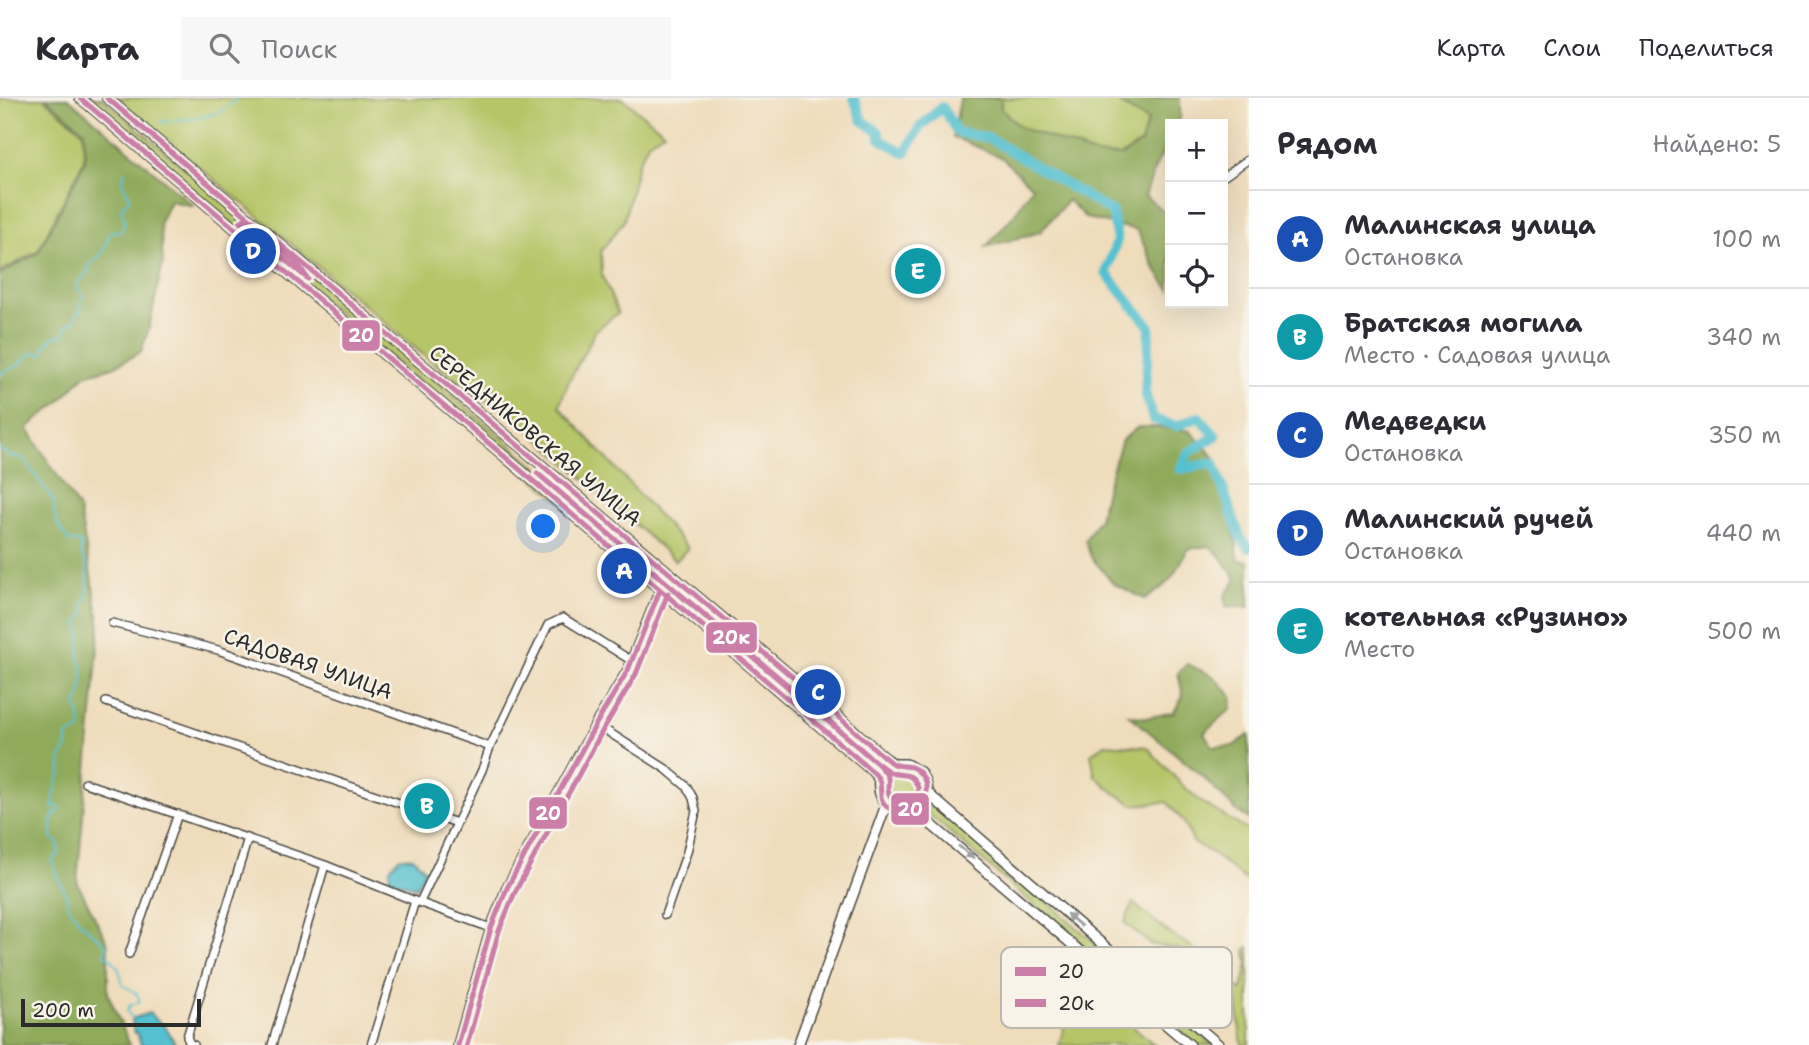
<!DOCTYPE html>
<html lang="ru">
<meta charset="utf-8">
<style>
body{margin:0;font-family:"Shantell Sans",sans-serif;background:#f7f7f7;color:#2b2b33}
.controls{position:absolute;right:21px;top:21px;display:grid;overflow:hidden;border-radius:0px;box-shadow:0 7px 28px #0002}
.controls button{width:63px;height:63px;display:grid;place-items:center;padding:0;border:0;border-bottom:2px solid #e1e1e2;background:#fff;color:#2b2b33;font:35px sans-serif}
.scale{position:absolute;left:21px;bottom:18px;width:180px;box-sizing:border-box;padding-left:7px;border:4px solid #2b2b2b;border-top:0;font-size:19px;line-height:24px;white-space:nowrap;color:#2b2b2b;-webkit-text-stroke:5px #f7f3e8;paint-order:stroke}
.you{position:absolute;left:544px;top:429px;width:24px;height:24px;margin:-18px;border:5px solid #fff;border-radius:50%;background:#1a73e8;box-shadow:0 0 0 10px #1a73e833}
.badge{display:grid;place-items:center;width:46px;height:46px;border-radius:50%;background:#1f6fb2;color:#fff;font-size:23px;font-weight:700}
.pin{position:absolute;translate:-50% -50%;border:4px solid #fff;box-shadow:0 2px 7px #0006}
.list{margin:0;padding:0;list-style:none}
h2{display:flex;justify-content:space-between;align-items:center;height:91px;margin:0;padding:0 28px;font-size:30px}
h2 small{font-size:23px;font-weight:400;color:#7c7c81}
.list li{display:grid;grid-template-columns:46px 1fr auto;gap:21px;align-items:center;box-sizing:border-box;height:98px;padding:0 28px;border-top:2px solid #e1e1e2}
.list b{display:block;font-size:26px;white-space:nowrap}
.list p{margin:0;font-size:23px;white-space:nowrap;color:#7c7c81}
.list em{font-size:23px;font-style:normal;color:#7c7c81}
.icon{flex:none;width:38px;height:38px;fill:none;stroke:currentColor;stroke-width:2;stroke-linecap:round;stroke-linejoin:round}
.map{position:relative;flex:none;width:1249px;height:947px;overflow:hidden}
header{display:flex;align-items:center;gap:42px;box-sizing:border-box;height:98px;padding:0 35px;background:#fff;border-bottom:2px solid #e1e1e2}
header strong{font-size:33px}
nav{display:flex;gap:38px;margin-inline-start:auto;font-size:24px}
.search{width:490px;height:63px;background:#f7f7f7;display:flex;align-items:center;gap:18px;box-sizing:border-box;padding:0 24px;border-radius:0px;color:#7c7c81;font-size:26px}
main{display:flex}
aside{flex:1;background:#fff}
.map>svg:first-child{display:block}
.green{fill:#b5c568;stroke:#70784a;stroke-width:2}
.forest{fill:#90aa5c;stroke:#5e6a44;stroke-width:2}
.water{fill:#55c0d0;stroke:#40767e;stroke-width:2}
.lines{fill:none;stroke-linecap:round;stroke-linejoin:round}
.stream{stroke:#55c0d0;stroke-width:2}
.river{stroke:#55c0d0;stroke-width:10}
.minor-casing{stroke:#484641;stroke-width:10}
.tertiary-casing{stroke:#484641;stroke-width:12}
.minor{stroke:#fff;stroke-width:7}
.tertiary{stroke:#fff;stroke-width:9}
.bus-1-casing{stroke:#f7f3e8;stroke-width:10}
.bus-2-casing{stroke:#f7f3e8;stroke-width:10}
.bus-1{stroke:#ca7ea8;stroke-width:5}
.bus-2{stroke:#ca7ea8;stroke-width:5}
.oneway{fill:#a0a0a0}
.labels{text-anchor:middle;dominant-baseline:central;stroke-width:5;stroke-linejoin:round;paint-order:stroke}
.street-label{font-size:21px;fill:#2b2b2b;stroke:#f7f3e8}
.key{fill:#f7f3e8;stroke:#bab7af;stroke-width:2}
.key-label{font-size:19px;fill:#2b2b2b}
.line-badge{stroke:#f7f3e8;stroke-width:2.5}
.badge-label{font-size:19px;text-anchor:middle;font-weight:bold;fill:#fff}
</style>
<header>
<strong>Карта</strong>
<div class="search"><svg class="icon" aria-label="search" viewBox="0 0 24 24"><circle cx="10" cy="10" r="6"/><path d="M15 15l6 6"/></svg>Поиск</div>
<nav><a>Карта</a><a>Слои</a><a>Поделиться</a></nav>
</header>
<main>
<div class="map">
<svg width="1249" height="947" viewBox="0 0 1249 947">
<rect width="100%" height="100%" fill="#f7f3e8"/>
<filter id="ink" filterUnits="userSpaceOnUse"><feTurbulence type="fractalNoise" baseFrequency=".0143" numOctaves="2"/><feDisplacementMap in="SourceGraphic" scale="14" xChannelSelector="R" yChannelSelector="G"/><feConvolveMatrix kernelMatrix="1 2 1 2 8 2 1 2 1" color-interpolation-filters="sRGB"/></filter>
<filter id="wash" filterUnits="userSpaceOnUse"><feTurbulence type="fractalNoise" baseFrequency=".00686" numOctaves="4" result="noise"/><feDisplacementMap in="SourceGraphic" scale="28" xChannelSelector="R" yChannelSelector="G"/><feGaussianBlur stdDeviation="1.57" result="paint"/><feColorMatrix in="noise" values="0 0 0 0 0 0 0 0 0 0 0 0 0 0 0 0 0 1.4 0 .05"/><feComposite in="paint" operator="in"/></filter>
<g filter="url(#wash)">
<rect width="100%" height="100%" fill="#efdcbb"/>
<!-- green -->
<path class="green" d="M0,0H43L83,34L84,62L38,153L0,174Z
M85,0H102L880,660L873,669Z
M117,0H622L664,34L649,43L638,65L624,123L601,153L602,177L618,215L596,232L568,285L559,308L688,450L676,463L502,308L486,303L427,260Z
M1001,0H1121V7L1148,22L1141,45L1121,58L1097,57L1020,29L1001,11Z
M1105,646L1147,649L1181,686L1201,704L1249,733V790L1248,784L1212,755L1194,745L1184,724L1167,704L1134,707L1115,695L1095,678L1091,656Z
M895,669L912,670L924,688L921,700L904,711L892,708L881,692L885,676Z
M933,706L1214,947H1197L926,714Z
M1133,805L1169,835L1188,846L1208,865L1217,879L1242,892L1248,865L1245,852L1249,849V947H1242L1236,903L1212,888L1198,885L1196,863L1178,851L1150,846L1125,825Z
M1077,881L1155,947H1059Z"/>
<!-- forest -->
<path class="forest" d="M46,0H68L194,108L170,103L160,124L163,164L149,230L141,254L113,269L85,277L59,304L27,330L79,411L100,527L77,784L108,846V896L130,947H0V176L38,155L85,63L84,33Z
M960,0H1001V11L1020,29L1097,57L1121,58L1141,45L1148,22L1121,7V0H1180V20L1177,26H1170V39L1155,70L1145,98L1170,119V192L1155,171L1137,132L1086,120L1068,102L1040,134L986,149L1014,117L1032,89L1001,59L953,39Z
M1138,329H1158L1190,333L1215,360L1237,449L1238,462L1249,463V509L1226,508L1225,498L1236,481L1222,460L1210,448L1188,451C1175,476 1171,486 1145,501L1114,486L1091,459L1085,442L1099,421L1107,388L1122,342Z
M1187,566L1213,578L1232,598L1231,611L1204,635L1213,649L1233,648L1249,637V721L1238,714L1202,678L1129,617L1146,620L1174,614L1183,598L1178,575Z"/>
<!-- water -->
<path class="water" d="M400,759L414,760L425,772L416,789L389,781L390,770Z
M149,915L166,930L176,947H141L137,935L134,934L132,921Z"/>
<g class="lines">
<!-- stream -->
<path class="stream" d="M161,24L198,20L218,15L235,3V0
M0,277C6,271 14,270 21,265C27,260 27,256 35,254L42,257L45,248L55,238H63L67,227L74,223L76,216L81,213L80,205L83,199L82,195L77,191V186L87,175L91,165L101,157L111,133L121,134L125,123L121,110L130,100L122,84L125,73
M0,351L9,358L23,360L54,403V414L58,427L68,443L81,445V457L87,467L88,495L83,507L85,515L78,525L81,540L79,559L83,576L81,597L76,606L80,618L81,632L67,638V648L61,660V675L58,682L52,709L58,708L60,711L54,717L52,723V740L58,745L59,755L52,763L67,800V806L79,823L107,848L105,856C117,865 121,872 122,886L137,896L140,904L130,907L127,913L133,921"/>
<!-- river -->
<path class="river" d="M854,0L862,22L879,34L880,41L905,55L920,29L942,9L957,34L989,40L1112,114L1117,142L1106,175L1150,229L1145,294L1153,321L1177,328L1199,319L1216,338L1189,354L1180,371L1214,365L1240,439L1249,450"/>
</g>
</g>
<g filter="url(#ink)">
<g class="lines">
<defs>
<path id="minor" d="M1223,79L1249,61
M112,525L218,552L490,649
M106,604L457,725
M596,626L666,671L687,689L693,700L696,713L687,754L665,817
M85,685L325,767L415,803L491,830
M420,804L482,672L490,649L548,527L563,520L632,563
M129,856L178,716
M194,947L190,946L187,939L248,740
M272,947L325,767
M371,947L415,803"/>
<path id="tertiary" d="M80,0L504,358L872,673L879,681C875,716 913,726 927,693
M107,0L815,598L884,659L894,666H906L920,674L925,683L927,693L932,699L1219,947
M879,681L887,670L894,666
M913,711L1190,947
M458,947L491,830L507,790L596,626L628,572L660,492L671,476
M798,947L886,707"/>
</defs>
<!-- minor casing -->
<use href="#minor" class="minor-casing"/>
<!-- tertiary casing -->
<use href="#tertiary" class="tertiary-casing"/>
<!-- minor -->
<use href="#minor" class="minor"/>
<!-- tertiary -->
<use href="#tertiary" class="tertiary"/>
<defs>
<path id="bus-1" d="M80,0L504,358L872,673C873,674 879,680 879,682C883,691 877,699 886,708C905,724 942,699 919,674C911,665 902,670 893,666C889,664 887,661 884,659L815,598L107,0
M458,947L491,830L507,790L596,626L628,572L660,492"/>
<path id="bus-2" d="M245,121L297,165L308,181L240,124Z
M537,375L809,605L878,666C883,669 887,673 892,675C902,678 910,674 916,685C918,689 919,691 917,695C912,704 894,708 889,696C887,691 889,685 888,680C886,674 881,670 878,666Z
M467,947L499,833L515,794L604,630L636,576L668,495"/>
</defs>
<!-- bus-1 casing -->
<use href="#bus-1" class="bus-1-casing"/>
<!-- bus-2 casing -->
<use href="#bus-2" class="bus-2-casing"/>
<!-- bus-1 -->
<use href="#bus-1" class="bus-1"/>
<!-- bus-2 -->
<use href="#bus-2" class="bus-2"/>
</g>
<!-- one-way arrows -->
<defs><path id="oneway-solid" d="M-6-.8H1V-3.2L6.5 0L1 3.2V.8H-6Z" transform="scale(1.75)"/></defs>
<g class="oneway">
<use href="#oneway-solid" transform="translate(966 754) rotate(40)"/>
<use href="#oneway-solid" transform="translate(1074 822) rotate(-139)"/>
</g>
</g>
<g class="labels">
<!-- street labels -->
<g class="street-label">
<text transform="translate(535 338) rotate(40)">СЕРЕДНИКОВСКАЯ УЛИЦА</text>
<text transform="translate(308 566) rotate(19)">САДОВАЯ УЛИЦА</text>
</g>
</g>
<!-- legend -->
<rect x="1001" y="849" width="231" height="81" rx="10" class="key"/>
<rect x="1015" y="869" width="31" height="9" fill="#ca7ea8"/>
<rect x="1015" y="901" width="31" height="8" fill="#ca7ea8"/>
<g class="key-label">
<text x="1058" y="880">20</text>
<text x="1058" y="912">20к</text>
</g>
<g class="line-badge">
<rect x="341" y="221" width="40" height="33" rx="7" fill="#ca7ea8"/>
<rect x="705" y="523" width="53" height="33" rx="7" fill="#ca7ea8"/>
<rect x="890" y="694" width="40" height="34" rx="7" fill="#ca7ea8"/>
<rect x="528" y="698" width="40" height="34" rx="7" fill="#ca7ea8"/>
</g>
<g class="badge-label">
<text x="361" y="244">20</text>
<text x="731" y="546">20к</text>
<text x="910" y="718">20</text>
<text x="548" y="722">20</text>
</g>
</svg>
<div class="controls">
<button>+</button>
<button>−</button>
<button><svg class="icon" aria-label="locate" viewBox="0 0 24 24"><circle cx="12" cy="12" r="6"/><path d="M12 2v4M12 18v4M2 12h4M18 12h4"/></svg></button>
</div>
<div class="scale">200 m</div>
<div class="you"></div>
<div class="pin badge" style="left:624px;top:473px;background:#1a4fb4">A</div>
<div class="pin badge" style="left:427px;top:708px;background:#0f9aa8">B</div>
<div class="pin badge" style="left:818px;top:594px;background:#1a4fb4">C</div>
<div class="pin badge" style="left:253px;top:153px;background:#1a4fb4">D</div>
<div class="pin badge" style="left:918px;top:173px;background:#0f9aa8">E</div>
</div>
<aside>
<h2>Рядом<small>Найдено: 5</small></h2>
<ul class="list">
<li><span class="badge" style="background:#1a4fb4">A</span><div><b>Малинская улица</b><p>Остановка</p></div><em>100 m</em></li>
<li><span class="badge" style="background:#0f9aa8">B</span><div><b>Братская могила</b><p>Место · Садовая улица</p></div><em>340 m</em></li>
<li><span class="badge" style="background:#1a4fb4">C</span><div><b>Медведки</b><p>Остановка</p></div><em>350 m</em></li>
<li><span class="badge" style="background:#1a4fb4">D</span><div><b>Малинский ручей</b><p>Остановка</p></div><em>440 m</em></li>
<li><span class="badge" style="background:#0f9aa8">E</span><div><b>котельная «Рузино»</b><p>Место</p></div><em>500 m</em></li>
</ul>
</aside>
</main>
